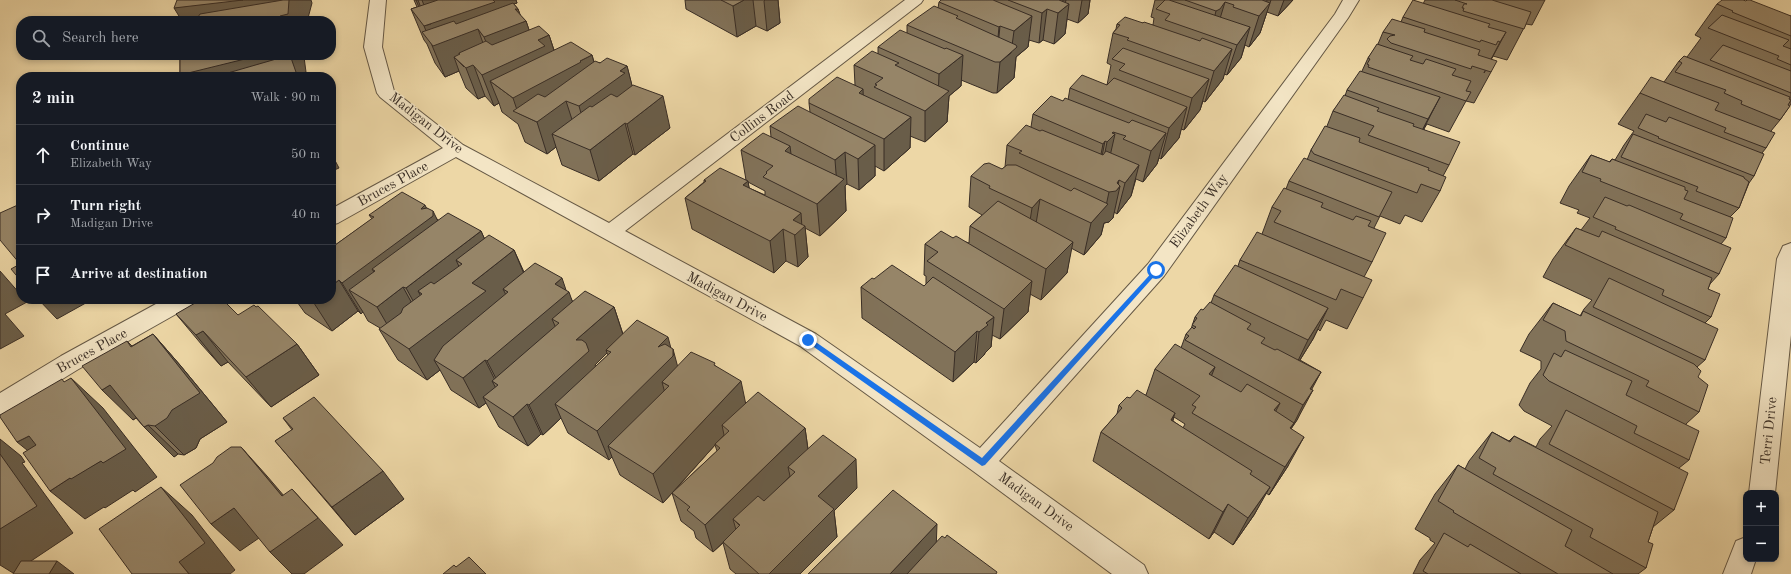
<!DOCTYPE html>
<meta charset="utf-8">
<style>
body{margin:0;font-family:"Old Standard TT",serif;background:#242831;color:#f1f3f6}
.controls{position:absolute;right:12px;bottom:12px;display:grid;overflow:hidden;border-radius:8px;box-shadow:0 2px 6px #0003}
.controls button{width:36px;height:36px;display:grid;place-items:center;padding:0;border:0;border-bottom:1px solid #363941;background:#171b24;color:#f1f3f6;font:20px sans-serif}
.stop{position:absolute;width:12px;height:12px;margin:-9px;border:3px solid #1a73e8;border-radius:50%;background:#fff}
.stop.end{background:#1a73e8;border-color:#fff;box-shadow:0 1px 4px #0008}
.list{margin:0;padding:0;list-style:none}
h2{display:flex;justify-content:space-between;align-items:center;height:52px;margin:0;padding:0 16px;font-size:17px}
h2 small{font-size:13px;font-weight:400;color:#9ea1a6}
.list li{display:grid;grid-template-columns:26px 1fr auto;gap:12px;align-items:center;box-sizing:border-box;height:60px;padding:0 16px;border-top:1px solid #363941}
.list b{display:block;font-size:15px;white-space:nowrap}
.list p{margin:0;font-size:13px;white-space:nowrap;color:#9ea1a6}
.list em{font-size:13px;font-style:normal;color:#9ea1a6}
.icon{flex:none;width:22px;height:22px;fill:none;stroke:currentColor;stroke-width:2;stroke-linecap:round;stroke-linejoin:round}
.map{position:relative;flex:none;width:1791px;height:574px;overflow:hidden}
.search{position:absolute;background:#171b24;box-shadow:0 2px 6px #0003;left:16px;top:16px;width:320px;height:44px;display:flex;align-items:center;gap:10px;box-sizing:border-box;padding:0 14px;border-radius:16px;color:#9ea1a6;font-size:15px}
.panel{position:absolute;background:#171b24;box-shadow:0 2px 6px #0003;left:16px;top:72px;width:320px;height:232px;border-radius:16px}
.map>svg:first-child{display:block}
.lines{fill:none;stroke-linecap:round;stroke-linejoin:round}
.street-casing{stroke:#655845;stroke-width:2}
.street{fill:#f3e5c5;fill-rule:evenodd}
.wall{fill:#817259;stroke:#382d25;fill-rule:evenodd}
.shaded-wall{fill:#695d49;stroke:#382d25}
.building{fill:#968568;stroke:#382d25}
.route{fill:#1a73e8}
.labels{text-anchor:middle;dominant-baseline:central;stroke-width:3;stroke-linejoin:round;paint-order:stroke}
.street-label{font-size:14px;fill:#382d25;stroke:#f3e5c5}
</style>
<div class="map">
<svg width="1791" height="574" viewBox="0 0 1791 574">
<rect width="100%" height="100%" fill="#edd7a6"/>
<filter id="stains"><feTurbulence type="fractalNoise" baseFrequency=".005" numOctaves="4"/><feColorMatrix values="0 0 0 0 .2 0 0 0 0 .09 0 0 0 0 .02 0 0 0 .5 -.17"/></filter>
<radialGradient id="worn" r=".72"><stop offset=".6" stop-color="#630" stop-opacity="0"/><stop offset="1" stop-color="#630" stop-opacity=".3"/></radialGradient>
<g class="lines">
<defs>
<path id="street" d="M370,0H386L382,47L394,91L463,145L609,223L905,0H923L921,3L625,231L816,334L980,448L1148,264L1335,14L1343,0H1359L1348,18L1164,276L999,461L1144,565L1148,574H1112L973,471L800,346L456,157L338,223L331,225V209L443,148L380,97L377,93L364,47Z
M1791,243V335L1775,493H1749L1777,259L1783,246Z
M165,299H195L192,305L77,370L9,412L0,415V393L61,356Z
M1746,537V559H1756L1751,574H1723L1736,541Z"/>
</defs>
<!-- street casing -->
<use href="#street" class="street-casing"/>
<!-- street -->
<use href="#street" class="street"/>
</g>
<!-- wall -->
<path class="wall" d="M414,0H516L517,3L514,4L518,9L520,15L526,21L529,30L549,35L554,50L592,55L594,62L627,66L632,86L670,128L635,155L633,154L599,181L562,165L556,147L547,154L525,142L518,124L502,112L499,103L494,106L485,96L478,99L466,88L459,71L445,77L435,63L427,44L424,40L411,9L417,7Z
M685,0H778L780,23L767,31L756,26L737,37L686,9Z
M941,0H1090L1088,14L1078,23L1067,19L1065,34L1054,44L1043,40L1039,43L1029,40L1028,47L1016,57L1014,78L997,93H993L961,80V86L949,96L947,122L925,142L910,136V148L884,171L875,166V176L859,190L847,184L845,186L846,211L820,236L805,228L808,257L798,267L786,261L774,273L692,229L685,198L704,182V180H746L741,150L771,137L770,126L810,112L809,103L855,85L854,65L878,54V47L907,33V25L938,8L939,2ZM748,182L765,191V195L749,188Z
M1155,0H1293L1278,16L1267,12L1260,33L1249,47L1245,45L1241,58L1227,75L1224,74L1223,79L1205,102L1203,101L1200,110L1184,130L1181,129L1179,138L1161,159L1159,158L1157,164L1143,182L1136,179L1131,196L1117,214L1114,212L1113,218L1109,222L1104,223L1101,235L1084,255L1071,248L1067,273L1041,300L1030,294L1028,312L1000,339L992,335L991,347L985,353L984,355L976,363L974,362L953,382L862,318L861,287L874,279L924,286L926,284V276L924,275L925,244L953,238L969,243L970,226L982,215L969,207L971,176L1002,169L1005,167L1007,145L1031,127L1033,114L1063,101L1068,100L1070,88L1107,85L1111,65L1107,63L1113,33L1116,29L1117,24L1143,23L1153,25L1154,18L1151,17Z
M1425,0H1545L1532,25L1526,24L1507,60L1493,56L1491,59V72L1474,103L1466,101L1449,132L1427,124L1424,129L1449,165L1443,176L1440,191L1422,222L1405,215L1400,224L1380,216L1374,228L1372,262L1364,277L1363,298L1347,329L1326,320L1320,331L1318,329L1313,339L1300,360L1321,372L1311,389L1297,420L1291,429L1288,466L1269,495L1266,493L1254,515L1233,545L1214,532L1209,539L1093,461L1101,432L1117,414L1119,405L1130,398L1146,395L1155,369L1181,348L1186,334L1191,329L1195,317L1211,303L1214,295L1238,266L1240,260L1262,234L1272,207L1286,189L1289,181L1307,160L1311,150L1327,126L1333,111L1345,96L1347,90L1362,71L1368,58L1378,44L1383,32L1401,22L1403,17L1423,4ZM1174,417L1185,424L1183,428L1173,421Z
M1717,4L1791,16V104L1780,120L1771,131L1766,148L1762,153L1754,176L1749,183L1739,208L1730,217L1726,238L1721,244L1719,274L1710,284L1708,289L1711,317L1705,323V360L1697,367L1699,412L1686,424L1689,460L1679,468L1674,510L1653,527L1648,542L1646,568L1638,574H1413L1420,560L1435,543L1430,540V538L1415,529L1435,494L1458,465L1465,469L1469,461L1492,432L1509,441L1514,436L1536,447L1540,439L1552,426L1524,411L1519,405L1530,383L1541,369V361L1520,351L1529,334L1553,303L1580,316L1584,309L1592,300L1543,277L1553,259L1576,228L1581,230L1590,218L1577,213L1579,210L1560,203L1569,186L1591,155L1609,162L1612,159L1615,160L1624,145L1634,131L1618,124L1640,93L1664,82L1679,61L1687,57L1701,38L1695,35Z
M427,208L438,220L481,231L484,238L514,250L524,272L566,290L573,302L614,307L623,334L670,348L677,366H716L746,403L805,428L808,449L857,488L834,511L837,537L800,574H736L730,569L723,543L713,552L696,538L694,531L681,521L672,493L663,503L620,475L612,457L609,460L568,433L561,418L543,435L541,434L528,446L499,427L486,403L479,408L451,390L440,370L427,380L398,360L379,329L380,328L368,321L363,312L361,314L358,311L332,331L305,313L295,299H331V248L372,219L369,215ZM607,353L608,355L595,367V365ZM715,445L717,451L674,491ZM790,476V477L778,488Z
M176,314L238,315L297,344L319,375L271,407L228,362L221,366L202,345Z
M153,334L180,365L227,422L200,439L196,448L184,455L178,454L174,457L144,427L136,418L133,420L127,341L132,346Z
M283,418L404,499L355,535L275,441L292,430Z"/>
<!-- shaded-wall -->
<path class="shaded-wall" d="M217,0H311L312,3L308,18L299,19L300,21H182L174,8Z
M416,0H418L426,21L425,22Z
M422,0H516L517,3L498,9H518L523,22L526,21L536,50L538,40L549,35L559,66L580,61L592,55L600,86L566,101L576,132L552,134L556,147L547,154L537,122L518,113L513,98L490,81L499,103L494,106L482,75L496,67L484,37L478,29L489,60L474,66L485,96L478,99L466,68L459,53L464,67L454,57L459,71L445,77L424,26L431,24Z
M744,0H753L756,26L737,37L733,6Z
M765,0H778L780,23L767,31L764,1Z
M1058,0H1060L1058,13L1062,10L1063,0H1066L1064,8L1069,4L1065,34L1054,44L1058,13Z
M1082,0H1090L1088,14L1078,23Z
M1267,0H1271L1260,33L1249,47L1259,16L1264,10Z
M1284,0H1293L1278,16Z
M1225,2L1216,32L1210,35L1216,11Z
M1047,9L1043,40L1039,43L1042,13Z
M1032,16L1028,47L1016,57L1014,78L997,93L1000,62L1011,53L1014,31Z
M1000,26L997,56L996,58L999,27Z
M1250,27L1241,58L1227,75L1237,45Z
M1506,32L1484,73L1500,42Z
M1232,49L1223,79L1205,102L1214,71Z
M180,55H303L304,57L306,72L300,74L302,77H181L180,75Z
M963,55L961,86L949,96L947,122L925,142V111L938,100L939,74Z
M627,66L635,97L588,138L579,106L620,71Z
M1209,79L1200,110L1184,130L1192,98Z
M863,89L864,121L859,93Z
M663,96L670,128L635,155L627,124Z
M1440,97L1424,128L1412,150L1428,119Z
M1187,107L1179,138L1161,159L1169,128Z
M911,117L910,148L884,171V139Z
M625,123L633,154L599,181L590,150Z
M1113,132L1112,137L1115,134L1108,165L1101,173L1107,142L1112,133Z
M1166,133L1157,164L1143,182L1151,151Z
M1105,141L1099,172L1097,175L1103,144Z
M875,145V176L859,190L858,159Z
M790,146L794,178L785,151Z
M845,152L847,184L845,186L846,211L820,236L817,204L837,186L835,160Z
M331,153L339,168L332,171L331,168Z
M1139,165L1131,196L1117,214L1125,183Z
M1119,180L1117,190L1120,186L1113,218L1109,222L1104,223L1101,235L1084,255L1091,223L1106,206L1109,192Z
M748,181L753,212L743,185Z
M1040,199L1035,230L1027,240L1032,208Z
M425,205L431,218L433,211L448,242L375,271L372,269L387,294L349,290L363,312L361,314L342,283L421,209Z
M801,213L802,228L805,226L808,257L798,267L793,220Z
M783,229L786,261L774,273L770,241Z
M481,231L495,262L462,264L456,260L467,284L422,294L418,291L430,313L423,319L406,288Z
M1073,242L1067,273L1041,300L1046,269Z
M514,250L527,281L508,292L503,289L507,297L434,360L440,370L427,380L409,349L472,283Z
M0,271L21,295V299H24L27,302L5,314L24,336L0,349Z
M562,278L567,293L569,292L580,323L552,319L561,340L503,392L487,361L555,284Z
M339,280L358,311L332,331L312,300L313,299H331V286Z
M1032,281L1028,312L1000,339L1004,309Z
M403,287L420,318L395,338L377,307Z
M38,299H93L57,319Z
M614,307L624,338L606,350L607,353L595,365L601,381L555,404L561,418L543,435L529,405L576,340Z
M1328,308L1313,339L1293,371L1308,340Z
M994,317L991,347L985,353L984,355L976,363L979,332L986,323Z
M203,331L228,362L221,366L196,335Z
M977,331L974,362L953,382L955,352Z
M153,334L180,365L227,422L200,439L196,448L184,455L155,426Z
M668,337L673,356V349L681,379L669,386L662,382L667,401L608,446L612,457L609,460L597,431L658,347Z
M297,344L319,375L271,407L246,377Z
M485,360L497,384L492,381L498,392L483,397L486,403L479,408L463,378Z
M1215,367L1203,397L1209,374Z
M1321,372L1305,402L1310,389Z
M71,378L103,408L157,477L135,492L133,490L105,508L104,507L85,519L50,491L70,478L101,461Z
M741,381L747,410L722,425L724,435L715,444V445L663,503L653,474Z
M110,385L140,415L133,420L102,390Z
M1313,390L1297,420L1290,430V428L1293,425L1303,405Z
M1280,403L1265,432L1274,410Z
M527,404L541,434L528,446L513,417Z
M1175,413L1165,443L1171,420Z
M148,425L178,454L174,457L144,427Z
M805,428L809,457L788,467L790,476L740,526L733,519L736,530L713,552L705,525Z
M29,436L64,465L53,471L17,442Z
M1304,437L1288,466L1269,495L1285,467Z
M0,439L21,456L25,462L22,463L73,533L13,573L0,565Z
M241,447L267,476L308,524L282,496Z
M856,459L857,488L834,511L837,537L800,574H769L818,496Z
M383,471L404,499L355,535L332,507Z
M161,487L192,515L235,570L230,574H189L179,562Z
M1270,487L1254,515L1233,545L1248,518Z
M292,489L343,545L304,574H292L270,552Z
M1228,504L1214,532L1209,539L1223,512Z
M234,508L262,536L240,551L211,524Z
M937,524L936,551L915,574H890Z
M57,561L74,574H49Z"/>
<!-- building -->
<path class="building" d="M177,0H243L174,8Z
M283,0H289L288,14L280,16L279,21H191L196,20L200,14Z
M438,0H493L495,2L424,26L411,9Z
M721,0H744L733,6Z
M941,0H993L1032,16L1014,31L1000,26L999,27L939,2Z
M1008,0H1059L1069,4L1058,13L1047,9L1042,13Z
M1165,0H1169L1250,27L1237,45L1165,20L1170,14L1156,9Z
M1185,0H1262L1270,3L1259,16L1233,7L1234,5L1225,2L1220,9L1216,11Z
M1413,0L1490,24L1488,27L1506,32L1500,42L1498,41L1496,45L1481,40L1480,42L1403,17Z
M1455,0H1492L1531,12L1524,29L1463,11L1464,8H1462L1464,4H1467Z
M1722,0H1743L1746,1L1747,0H1750L1791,16V36L1732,12L1733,11L1717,4Z
M513,3L518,9H515L526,21L484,37L478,29L433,46L422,32L454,21L456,24Z
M934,6L958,16L956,18L1016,45L1017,47L1000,62H995L907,25Z
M1722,15L1789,40L1783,46L1791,49V65L1777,59L1779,56L1708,28Z
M1125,17L1143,23L1144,22L1200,41L1202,38L1232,49L1214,71L1127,40L1129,38L1113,33L1120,25L1117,24Z
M1392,19L1425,29L1424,32L1480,50L1478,55L1497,61L1491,72L1472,66L1471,69L1391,43L1387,39L1390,36L1395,35L1383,32Z
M539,26L549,35L538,40L545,46L482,75L473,65L466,68L454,57L460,54L459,53L486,41L492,45Z
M900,30L945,49L946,48L963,55L939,74L878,47Z
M571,42L592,55L580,61L581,62L513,98L490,81Z
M1377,44L1413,56L1410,60L1423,64L1426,59L1456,69L1452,75L1471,81L1466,91L1471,92L1466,101L1368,67L1369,65L1367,64L1370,59L1368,58Z
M1723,45L1791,71V93L1710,60Z
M1123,48L1209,79L1192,98L1119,70L1125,64L1112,59Z
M872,51L899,63L895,65L949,91L925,111L874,87L877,85L875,84L883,78L854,65Z
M180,55H249V58L180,75Z
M290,55L297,75L291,77H214Z
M1684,56L1790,97L1789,99L1791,100L1788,105L1790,106L1780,120L1741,104L1742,101L1724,93L1726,90L1675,72L1682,63L1679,61Z
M607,58L627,66L620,71L625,73L579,106L566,101L537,122L513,111L538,94L545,97L595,61L600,63Z
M1360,71L1440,97L1428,119L1347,90Z
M1082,75L1107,85L1114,78L1187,107L1169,128L1070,88Z
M837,77L863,89L859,93L911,117L884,139L809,103V99Z
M1651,77L1719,103L1715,110L1775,133L1766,148L1724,132L1726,128L1640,93Z
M633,85L663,96L627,124L625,123L590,150L552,134L590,106L592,107L611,94L617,97Z
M1344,95L1379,108L1377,111L1414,124L1413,126L1460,142L1449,165L1368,135L1374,126L1333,111Z
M1051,96L1063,101L1065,98L1129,123L1132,120L1166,133L1151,151L1123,139L1126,136L1113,132L1112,133L1115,134L1107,142L1105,141L1103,144L1033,114Z
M798,106L875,145L858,159L845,152L835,160L770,126Z
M1646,114L1666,122L1669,117L1764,154L1754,176L1658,138L1659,137L1638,128Z
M1026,125L1040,131L1042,130L1103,155L1106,151L1139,165L1125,183L1119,180L1117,183L1120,186L1116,191L1109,192L1019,153L1022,151L1007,145Z
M1325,126L1360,138L1359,142L1429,168L1428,170L1446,177L1440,191L1421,184L1417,193L1314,154L1311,150Z
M763,133L790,146L785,151L844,179L817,204L763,177L767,173L766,172L773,166L741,150Z
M1633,134L1744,177V178L1749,182L1739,208L1696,191L1698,187L1621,157Z
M1591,155L1610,162L1612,159L1685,187V190L1688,191L1684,199L1733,218L1726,238L1680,219L1683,214L1600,181L1601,179L1582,172Z
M1304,158L1392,192L1379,217L1289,181Z
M989,163L1002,169L1007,165H1016L1071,191L1074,188L1108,204L1091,223L1040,199L1032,208L989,188L990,186L971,176L984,164Z
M720,168L748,181L743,185L801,213L793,220L805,226L795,235L783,229L770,241L685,198L706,181L704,180Z
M1284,188L1323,203L1321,207L1353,220L1356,216L1371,221L1368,226L1386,233L1372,262L1274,222L1281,211L1272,207Z
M402,192L425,205L421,209H422L427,208L433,211V216L342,283L339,280L331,286V248L374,217L369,215Z
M1605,197L1627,206L1629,205L1731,248L1719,274L1615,229L1616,227L1593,217Z
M998,201L1073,242L1046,269L970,226Z
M20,204H21V281L11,269L20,264L0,240V213Z
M448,213L481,231L406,288L403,287L377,307L349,290L375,271L372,269Z
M1576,228L1599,237L1602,231L1712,278L1708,289L1720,294L1711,317L1662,295L1664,290L1565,245Z
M941,231L953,238L956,236L1032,281L1004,309L927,261L938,252L925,244Z
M1257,232L1372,280L1363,298L1341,289L1336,300L1240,260Z
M489,235L514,250L472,283L486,291L409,349L379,329L401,313L403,308L422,294L418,291L431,282L434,284L462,264L456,260Z
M535,263L562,278L555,284L569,292L487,361L485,360L463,378L434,360L443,346L508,292L503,289Z
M892,265L924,286L933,277L994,317L986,323L988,325L979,332L977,331L955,352L861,287L872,278L874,279Z
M1235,265L1328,308L1308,340L1214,295Z
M1609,278L1718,329L1705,360L1593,307Z
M585,291L614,307L576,340H582L586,343L589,351L529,405L527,404L513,417L483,397L498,385L492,381L559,323L552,319Z
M202,299H222L238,315L254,305L256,307L258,306L297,344L246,377L203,331L196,335L176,314Z
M1210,302L1251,324L1247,329L1265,338L1261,343L1275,350L1277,349L1321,372L1310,389L1313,390L1303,405L1185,340L1189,336L1186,334L1192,327L1194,329L1196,327L1192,325L1197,318L1195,317L1201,309L1203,310Z
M1553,303L1581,316L1583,311L1694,364L1701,371L1698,377L1708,385L1699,412L1646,386L1649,381L1568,342L1566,341L1565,331L1543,320Z
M637,320L668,337L658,347L665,344L673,349V356L597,431L555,404L611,352L606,350Z
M153,334L200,393L172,410L167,418L155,426L148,425L144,427L110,385L102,390L82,366L127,341L131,347Z
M1175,344L1215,367L1209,374L1241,392L1247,384L1280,403L1274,410L1294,423L1290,428L1304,437L1285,467L1192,413L1196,407L1192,405L1200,396L1155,369Z
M1565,350L1632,381L1626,395L1699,431L1689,460L1634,433L1637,426L1549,381L1543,375L1554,353L1561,357Z
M691,352L715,363L714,365L741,381L653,474L608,446L669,386L662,382Z
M71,378L126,449L103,463L101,461L71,479L70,478L50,491L23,453L36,445L29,436L17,442L0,417V415L62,379L64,382Z
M1137,390L1175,413L1171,420L1252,471L1250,474L1270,487L1248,518L1228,504L1223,512L1101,432L1122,408L1119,405L1127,397L1130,398Z
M758,392L805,428L705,525L687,510L690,507L672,493L720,448L715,444L729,431L722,425Z
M314,397L383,471L332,507L275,441L293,429L283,418Z
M1566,410L1688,473L1674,510L1549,444Z
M1492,432L1510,442L1514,436L1658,512L1648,542L1653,544L1646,568L1590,537L1593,529L1493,474L1496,468L1479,458Z
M823,435L856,459L818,496L834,509L769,574H759L723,542L740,525L733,519L758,496L764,501L795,472L788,467Z
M231,447H241L282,496L292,489L318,518L270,552L234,508L211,524L180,485L213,463L217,457Z
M0,454L37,506L0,529Z
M1458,465L1572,530L1565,546L1613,574H1558L1453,512L1454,511L1438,501Z
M161,487L205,543L179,562L189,574H132L99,529Z
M893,490L937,524L890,574H808Z
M1444,533L1468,547L1470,544L1521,574H1428L1423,571Z
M947,535L997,572L996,574H907L942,536L945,538Z
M469,557L486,574H443L454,565L456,567Z
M21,561H57L49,574H13Z"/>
<!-- route -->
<path class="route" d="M1156,268L1158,269V272L985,465L982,466L804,340L808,338H810L982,458Z"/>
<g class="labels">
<!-- street labels -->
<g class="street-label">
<text transform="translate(762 117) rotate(-37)">Collins Road</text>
<text transform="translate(426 123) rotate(38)">Madigan Drive</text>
<text transform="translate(393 184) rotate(-29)">Bruces Place</text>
<text transform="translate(1199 211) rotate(-54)">Elizabeth Way</text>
<text transform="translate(727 297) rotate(28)">Madigan Drive</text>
<text transform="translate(92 351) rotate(-29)">Bruces Place</text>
<text transform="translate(1769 431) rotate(-84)">Terri Drive</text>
<text transform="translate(1036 502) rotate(36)">Madigan Drive</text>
</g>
</g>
<rect width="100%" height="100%" filter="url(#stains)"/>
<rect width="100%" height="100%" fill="url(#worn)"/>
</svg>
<div class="controls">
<button>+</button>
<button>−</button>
</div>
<div class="stop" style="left:1156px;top:270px"></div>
<div class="stop end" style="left:808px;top:340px"></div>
<div class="search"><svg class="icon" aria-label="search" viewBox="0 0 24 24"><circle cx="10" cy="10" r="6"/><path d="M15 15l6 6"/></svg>Search here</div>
<section class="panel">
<h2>2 min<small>Walk · 90 m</small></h2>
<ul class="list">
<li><svg class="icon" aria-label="ahead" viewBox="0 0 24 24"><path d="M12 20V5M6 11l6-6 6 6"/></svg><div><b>Continue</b><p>Elizabeth Way</p></div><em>50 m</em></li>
<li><svg class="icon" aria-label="right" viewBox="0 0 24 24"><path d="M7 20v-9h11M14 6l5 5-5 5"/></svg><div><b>Turn right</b><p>Madigan Drive</p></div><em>40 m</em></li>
<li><svg class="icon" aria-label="arrive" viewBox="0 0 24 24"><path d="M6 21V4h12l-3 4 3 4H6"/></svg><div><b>Arrive at destination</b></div></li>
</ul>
</section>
</div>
